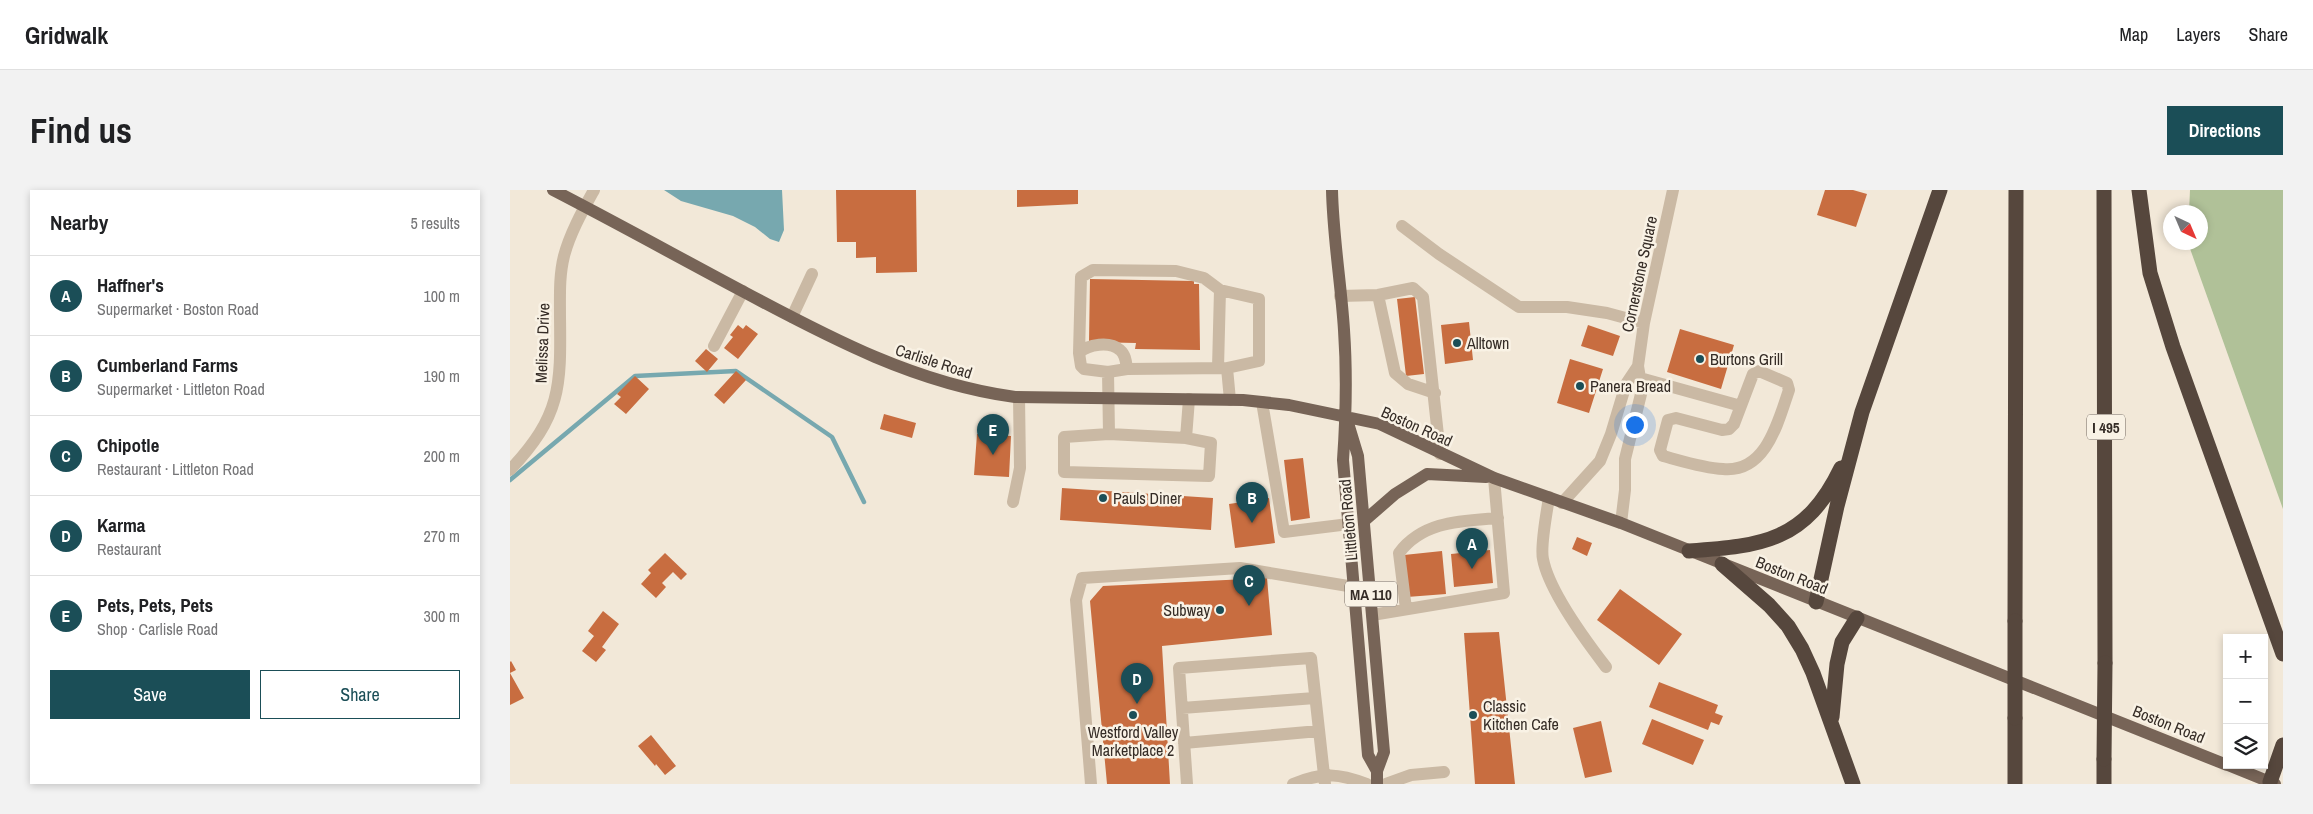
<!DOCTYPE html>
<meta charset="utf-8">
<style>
body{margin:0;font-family:"Archivo Narrow",sans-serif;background:#f2f2f2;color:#202124}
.controls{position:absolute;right:15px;bottom:15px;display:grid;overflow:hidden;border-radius:0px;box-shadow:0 2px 8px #0003}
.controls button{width:45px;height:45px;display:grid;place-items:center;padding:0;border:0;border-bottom:1px solid #e0e0e0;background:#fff;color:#202124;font:25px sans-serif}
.compass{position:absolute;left:1653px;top:15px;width:45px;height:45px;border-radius:50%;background:#fff;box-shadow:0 2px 8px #0003;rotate:136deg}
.you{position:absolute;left:1124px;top:234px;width:18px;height:18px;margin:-12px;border:4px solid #fff;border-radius:50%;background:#1a73e8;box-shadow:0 0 0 8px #1a73e833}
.badge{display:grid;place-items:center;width:32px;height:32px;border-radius:50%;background:#1b4e57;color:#fff;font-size:16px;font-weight:700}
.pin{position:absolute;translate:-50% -41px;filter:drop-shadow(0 1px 2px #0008)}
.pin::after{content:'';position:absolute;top:26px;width:18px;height:15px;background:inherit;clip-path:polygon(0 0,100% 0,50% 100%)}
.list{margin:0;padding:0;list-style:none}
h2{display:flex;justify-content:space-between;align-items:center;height:65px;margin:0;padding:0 20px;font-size:21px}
h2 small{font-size:16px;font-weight:400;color:#757577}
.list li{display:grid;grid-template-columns:32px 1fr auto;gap:15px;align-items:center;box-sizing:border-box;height:80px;padding:0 20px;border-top:1px solid #e0e0e0}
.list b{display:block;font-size:19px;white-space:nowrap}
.list p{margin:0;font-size:16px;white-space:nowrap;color:#757577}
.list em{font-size:16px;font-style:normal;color:#757577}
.actions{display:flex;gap:10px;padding:15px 20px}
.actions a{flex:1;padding:11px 0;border:1px solid #1b4e57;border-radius:0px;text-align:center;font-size:18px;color:#1b4e57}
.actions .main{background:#1b4e57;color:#fff}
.icon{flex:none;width:28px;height:28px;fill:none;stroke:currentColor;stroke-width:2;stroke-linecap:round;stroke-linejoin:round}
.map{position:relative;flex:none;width:1773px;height:594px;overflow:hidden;border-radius:0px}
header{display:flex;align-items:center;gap:30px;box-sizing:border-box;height:70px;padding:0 25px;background:#fff;border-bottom:1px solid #e0e0e0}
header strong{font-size:24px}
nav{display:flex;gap:28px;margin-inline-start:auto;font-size:18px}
.intro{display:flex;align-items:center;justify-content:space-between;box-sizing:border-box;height:120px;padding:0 30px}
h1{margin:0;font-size:35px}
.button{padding:12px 22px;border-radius:0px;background:#1b4e57;color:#fff;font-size:18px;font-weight:700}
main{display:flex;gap:30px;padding:0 30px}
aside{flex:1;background:#fff;border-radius:0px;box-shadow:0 2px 8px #0003}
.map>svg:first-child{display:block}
.green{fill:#b0c198}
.water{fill:#77a8af}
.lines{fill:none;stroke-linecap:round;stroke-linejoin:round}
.stream{stroke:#77a8af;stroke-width:4.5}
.building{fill:#c86d40}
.minor{stroke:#cab9a4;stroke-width:12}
.major{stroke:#776457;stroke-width:12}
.highway{stroke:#56473d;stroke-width:15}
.highway-bridge{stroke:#56473d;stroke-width:15}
.poi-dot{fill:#1b4e57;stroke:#f9f2e5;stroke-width:2}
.labels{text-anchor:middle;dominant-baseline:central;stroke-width:5;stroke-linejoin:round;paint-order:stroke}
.shield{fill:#f9f2e5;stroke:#70675f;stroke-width:1}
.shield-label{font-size:15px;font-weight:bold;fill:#352c26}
.street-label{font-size:16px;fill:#352c26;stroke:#f9f2e5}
.poi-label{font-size:16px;fill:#352c26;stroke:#f9f2e5;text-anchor:start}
</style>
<header>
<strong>Gridwalk</strong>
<nav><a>Map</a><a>Layers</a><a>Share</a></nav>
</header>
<div class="intro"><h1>Find us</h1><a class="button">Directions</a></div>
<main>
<aside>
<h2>Nearby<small>5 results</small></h2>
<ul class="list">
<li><span class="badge">A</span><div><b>Haffner's</b><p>Supermarket · Boston Road</p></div><em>100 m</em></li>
<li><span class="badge">B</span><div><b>Cumberland Farms</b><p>Supermarket · Littleton Road</p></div><em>190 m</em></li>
<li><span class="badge">C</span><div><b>Chipotle</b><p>Restaurant · Littleton Road</p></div><em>200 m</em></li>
<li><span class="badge">D</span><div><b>Karma</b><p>Restaurant</p></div><em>270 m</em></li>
<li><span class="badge">E</span><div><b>Pets, Pets, Pets</b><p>Shop · Carlisle Road</p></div><em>300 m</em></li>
</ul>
<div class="actions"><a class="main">Save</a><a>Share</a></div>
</aside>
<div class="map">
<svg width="1773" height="594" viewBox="0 0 1773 594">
<rect width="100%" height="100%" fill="#f2e8d8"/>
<!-- green -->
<path class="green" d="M1680,0H1773V319L1678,53L1690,52V22H1679Z"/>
<!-- water -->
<path class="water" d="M154,0H272L274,40L269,52L260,49L245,37L223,26L171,11Z"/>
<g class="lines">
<!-- stream -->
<path class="stream" d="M0,290L125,186L226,181L322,247L354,312"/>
</g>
<!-- building -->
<path class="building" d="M326,0H406L407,82L366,83V67L346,68V52H327Z
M507,0H568V14L507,17Z
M1315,0H1343L1357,4L1346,37L1307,25Z
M580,89L684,91V94H689L690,160L625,159L626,153L579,152Z
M905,107L914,184L896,186L887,109Z
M959,132L963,170L935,174L931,135Z
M228,135L233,139L236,135L248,144L228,169L214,158L223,147L220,145Z
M1078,135L1110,146L1103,166L1071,156Z
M1170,139L1224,155L1211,199L1157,182Z
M196,159L208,169L197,182L185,171Z
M1060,169L1093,179L1079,223L1047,213Z
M226,181L236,190L214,214L204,205Z
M125,186L139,199L116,224L104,214L111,207L107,204Z
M374,224L406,233L402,248L370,239Z
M467,244L501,246L499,287L464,285Z
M793,268L800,328L781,331L774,270Z
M552,298L703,308L701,340L550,330Z
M759,308L765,353L725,358L719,314Z
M1067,347L1082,353L1077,366L1062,359Z
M980,360L983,393L944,397L941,364Z
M932,361L936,404L897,407L894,365Z
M155,363L177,384L171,390L163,382L152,393L156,397L146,408L131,394L141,383L138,380Z
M757,388L762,445L652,456L660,594H597L580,411L593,396Z
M1110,399L1172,444L1149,475L1087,430Z
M93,421L109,434L92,457L96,460L86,472L72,461L84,446L78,441Z
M989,442L1005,594H965L954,443Z
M1,471L6,480L0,483L14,508L0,515V472Z
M1149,492L1208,515L1205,523L1213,526L1209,535L1201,532L1198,540L1139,517Z
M1142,529L1194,550L1183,575L1132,554Z
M1091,531L1102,582L1075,588L1063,538Z
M141,545L166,576L155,585L146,574L145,576L128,556Z"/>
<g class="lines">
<!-- minor -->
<path class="minor" d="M892,36L929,64L1009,117H1057L1097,123L1134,133
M868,105L885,183L898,194L925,203
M830,106L868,105L903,98L913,107L930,264
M282,127L302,84
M204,156L233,101
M569,163L571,87L583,80L666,81L694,88L710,100
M708,178L710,100L749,109V171L717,178
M1249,181L1277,193L1279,200C1268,232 1256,283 1213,279C1193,278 1172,271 1153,266L1150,260L1158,230L1166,228L1212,240L1219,239L1224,234L1243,184Z
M598,182L574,179L571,176L569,163C578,154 600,151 610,160C616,165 616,173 617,179
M1130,188L1231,216
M679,209L676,248L701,253L699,286L554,282V247L599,244L598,182L617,179L717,178L720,210
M752,212L774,342L839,334
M599,244L676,248
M0,280C51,226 51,197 50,127C50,106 49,86 54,66C60,43 73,20 84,0
M1039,307C1037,322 1030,356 1033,369C1039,401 1076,451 1096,477
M503,312L510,278L509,207
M1052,313L1090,271L1101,244L1116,194L1128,176
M1111,333L1115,300V269L1132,200L1128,176L1134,133L1163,0
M896,419L889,363C913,331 951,331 988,328
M862,425L994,403L984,288
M672,518L805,508
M674,553L809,541
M581,594L566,410L572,388L730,378L844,397
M677,594L669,478L801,468L815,594
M783,594C813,582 828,583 857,594
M876,594L901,585L934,582"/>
<!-- major -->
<path class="major" d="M43,0C107,33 170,68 234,102C320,148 407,194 505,207L733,210L779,215L870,234L984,288L1111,333L1717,575
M822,0C823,47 831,93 834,140C837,183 836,227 833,270L858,565L867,581
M838,233L848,266L874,562L867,581V594
M854,331L885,304L917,284L976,287
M1718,575L1765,594"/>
<!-- highway -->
<path class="highway" d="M1594,0L1595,473
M1629,0L1640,83L1663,157L1773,464
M1179,361C1253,356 1296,351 1331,278
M1212,374L1259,415L1278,436L1292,459L1303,483L1343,594
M1306,412L1327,316L1352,222L1430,0
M1505,431L1506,0
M1322,527L1327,474L1332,452L1347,428
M1505,528V594
M1760,592L1773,555
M1594,594V569"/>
<!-- highway-bridge -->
<path class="highway-bridge" d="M1505,431V528
M1594,569L1595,473"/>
</g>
<!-- markers -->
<g class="poi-dot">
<circle cx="947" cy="153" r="5"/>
<circle cx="1190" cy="169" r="5"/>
<circle cx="1070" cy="196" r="5"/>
<circle cx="593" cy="308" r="5"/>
<circle cx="710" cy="420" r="5"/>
<circle cx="623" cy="525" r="5"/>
<circle cx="963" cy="525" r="5"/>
</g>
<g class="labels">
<!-- shield labels -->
<g class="shield">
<rect x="1577" y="224.5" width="38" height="25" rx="4"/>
<rect x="835" y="391.5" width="52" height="25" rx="4"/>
</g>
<g class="shield-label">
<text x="1596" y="237">I 495</text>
<text x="861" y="404">MA 110</text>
</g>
<!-- street labels -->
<g class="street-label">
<text transform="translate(1129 84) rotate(-78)">Cornerstone Square</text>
<text transform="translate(32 153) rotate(-88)">Melissa Drive</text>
<text transform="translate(424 171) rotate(18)">Carlisle Road</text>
<text transform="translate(907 236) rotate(24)">Boston Road</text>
<text transform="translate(838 330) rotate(-95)">Littleton Road</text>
<text transform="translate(1282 385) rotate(22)">Boston Road</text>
<text transform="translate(1659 534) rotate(22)">Boston Road</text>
</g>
<!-- poi labels -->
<g class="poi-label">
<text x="957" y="153">Alltown</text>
<text x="1200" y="169">Burtons Grill</text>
<text x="1080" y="196">Panera Bread</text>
<text x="603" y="308">Pauls Diner</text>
<text x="700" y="420" text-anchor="end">Subway</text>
<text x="973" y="516">Classic<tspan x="973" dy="18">Kitchen Cafe</tspan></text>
<text x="623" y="542" text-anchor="middle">Westford Valley<tspan x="623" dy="18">Marketplace 2</tspan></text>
</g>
</g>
</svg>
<div class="controls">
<button>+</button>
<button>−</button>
<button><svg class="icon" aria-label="layers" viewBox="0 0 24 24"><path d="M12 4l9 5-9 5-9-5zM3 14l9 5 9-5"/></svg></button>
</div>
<svg class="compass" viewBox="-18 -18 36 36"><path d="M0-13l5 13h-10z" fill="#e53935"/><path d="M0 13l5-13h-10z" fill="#757577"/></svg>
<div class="you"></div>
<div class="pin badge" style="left:962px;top:379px">A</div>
<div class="pin badge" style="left:742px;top:333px">B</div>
<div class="pin badge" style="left:739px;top:416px">C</div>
<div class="pin badge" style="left:627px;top:514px">D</div>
<div class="pin badge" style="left:483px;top:265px">E</div>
</div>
</main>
